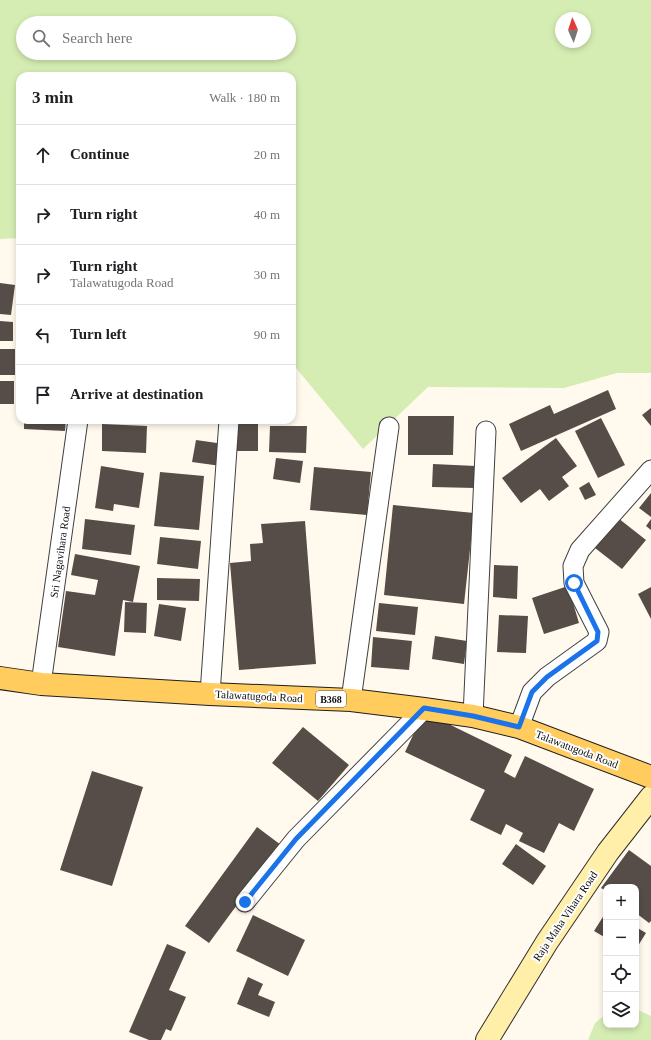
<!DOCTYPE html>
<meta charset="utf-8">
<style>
body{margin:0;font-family:"Times New Roman",serif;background:#f2f2f2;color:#202124}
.controls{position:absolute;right:12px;bottom:12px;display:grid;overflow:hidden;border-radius:8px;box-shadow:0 2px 6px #0003}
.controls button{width:36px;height:36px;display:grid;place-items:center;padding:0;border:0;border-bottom:1px solid #e0e0e0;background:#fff;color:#202124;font:20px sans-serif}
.compass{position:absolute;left:555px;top:12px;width:36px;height:36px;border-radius:50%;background:#fff;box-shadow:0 2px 6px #0003;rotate:357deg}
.stop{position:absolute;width:12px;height:12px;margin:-9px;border:3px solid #1a73e8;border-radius:50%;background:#fff}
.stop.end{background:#1a73e8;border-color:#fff;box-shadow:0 1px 4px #0008}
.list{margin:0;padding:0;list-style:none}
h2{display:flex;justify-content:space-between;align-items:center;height:52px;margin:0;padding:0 16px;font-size:17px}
h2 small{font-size:13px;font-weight:400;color:#757577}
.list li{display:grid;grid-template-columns:26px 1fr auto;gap:12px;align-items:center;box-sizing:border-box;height:60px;padding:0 16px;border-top:1px solid #e0e0e0}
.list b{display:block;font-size:15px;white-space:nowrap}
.list p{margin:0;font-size:13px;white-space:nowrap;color:#757577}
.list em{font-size:13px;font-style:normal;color:#757577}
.icon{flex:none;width:22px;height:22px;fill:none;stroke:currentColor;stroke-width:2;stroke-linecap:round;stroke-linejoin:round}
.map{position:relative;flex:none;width:651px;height:1040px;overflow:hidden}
.search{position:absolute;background:#fff;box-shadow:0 2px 6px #0003;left:16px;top:16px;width:280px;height:44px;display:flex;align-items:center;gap:10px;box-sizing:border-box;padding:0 14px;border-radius:22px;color:#757577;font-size:15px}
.panel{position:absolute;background:#fff;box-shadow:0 2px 6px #0003;left:16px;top:72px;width:280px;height:352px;border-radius:12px}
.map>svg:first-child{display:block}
.green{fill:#d5edb3;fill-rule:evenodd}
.building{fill:#564d48}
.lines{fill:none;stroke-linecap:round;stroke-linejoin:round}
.street-casing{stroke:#404040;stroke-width:21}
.secondary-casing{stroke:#2f2f2f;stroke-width:24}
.primary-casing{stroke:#1e1e1e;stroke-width:24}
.street{stroke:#fff;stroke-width:19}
.secondary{stroke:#ffefa8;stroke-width:22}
.primary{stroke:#ffcc5d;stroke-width:22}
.route{stroke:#1a73e8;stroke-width:5}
.labels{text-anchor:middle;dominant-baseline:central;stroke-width:4;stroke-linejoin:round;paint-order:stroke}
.shield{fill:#fff;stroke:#565656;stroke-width:1}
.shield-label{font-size:10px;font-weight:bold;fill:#0d0d0d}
.street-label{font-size:11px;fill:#0d0d0d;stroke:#fff}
</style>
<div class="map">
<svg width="651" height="1040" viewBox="0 0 651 1040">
<rect width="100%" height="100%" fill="#fffaed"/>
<!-- green -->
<path class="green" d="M0,0H651V373H617L564,388L428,387L363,449L292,363V76H20V238L0,239ZM561,18H585V42H561ZM23,23H289V53H23Z
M636,1009L651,1016V1040H588L595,1023L606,1014V1025H636Z"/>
<!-- building -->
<path class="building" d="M0,283L15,285L11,315L0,314Z
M0,321L13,322V341H0Z
M0,349H15V375H0Z
M0,381H14V404H0Z
M608,390L616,409L521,451L509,424L550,405L554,414Z
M651,408V426L642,415Z
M408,416H454L453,455H408Z
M601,418L625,465L598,478L575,431Z
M24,420H66L65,431L24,429Z
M235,420H258V451H235Z
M102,424L147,426L146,453L102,451Z
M270,426H307L306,453L269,452Z
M556,438L577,466L562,477L569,486L549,501L540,489L521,503L502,478Z
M196,440L224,444L221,466L192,462Z
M276,458L303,461L300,483L273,479Z
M433,464L476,466L475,488L432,487Z
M101,466L144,473L139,508L114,504L113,511L95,508Z
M314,467L371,472L367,515L310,510Z
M160,472L204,476L199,530L154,526Z
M589,482L596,495L585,500L579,488Z
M651,493V517L639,508Z
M393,505L474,513L464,604L384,595Z
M618,518L646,540L622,569L595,548Z
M85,519L135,525L131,555L82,549Z
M651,519V530L646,526Z
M305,521L316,664L239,670L230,563L251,561L250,544L263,543L261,524Z
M160,537L201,541L198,569L157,564Z
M75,554L140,566L133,602L123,600L115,656L58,647L66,591L95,595L98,580L71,575Z
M494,565L518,566L517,599L493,597Z
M157,578L200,579L199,601L157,600Z
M568,586L579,623L544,634L532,598Z
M651,587V619L638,594Z
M125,602L147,603L146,633L124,632Z
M379,603L418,607L415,635L376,631Z
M159,604L186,608L181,641L154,636Z
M499,615L528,616L526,653L497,652Z
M435,636L467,641L464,664L432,659Z
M373,637L412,641L409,670L371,667Z
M424,712L512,755L504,772L515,778L525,756L594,789L574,831L559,823L544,853L519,841L523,833L506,824L501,835L470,820L485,790L405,752Z
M303,727L349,765L318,801L272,763Z
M92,771L143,787L112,886L60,870Z
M257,827L281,845L209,943L185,926Z
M516,844L546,866L533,885L502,864Z
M629,850L651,866V921L649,923L636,913V887H606V891L601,888Z
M606,912V938L594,931Z
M253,915L305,940L288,976L236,951Z
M636,927L646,933L636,949Z
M167,944L186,952L169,990L186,997L171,1031L166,1029L161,1040H149L129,1032Z
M248,977L263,984L258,995L275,1002L269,1017L237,1004Z"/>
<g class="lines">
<defs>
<path id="street" d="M41,684L78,420
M210,694L229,420
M351,700L389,427
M473,716L486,431
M519,727L532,692L547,677L597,641L599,632L574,583L573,566L580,550L651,470
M245,902L296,839L424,709"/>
<path id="secondary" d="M487,1040L547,942L608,852L651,797"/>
<path id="primary" d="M0,678L41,684L210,694L351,700L424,709L473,716L519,727L651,777"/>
</defs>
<!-- street casing -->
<use href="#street" class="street-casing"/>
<!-- secondary casing -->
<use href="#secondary" class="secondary-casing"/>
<!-- primary casing -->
<use href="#primary" class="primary-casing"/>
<!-- street -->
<use href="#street" class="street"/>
<!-- secondary -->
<use href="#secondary" class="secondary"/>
<!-- primary -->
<use href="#primary" class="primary"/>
</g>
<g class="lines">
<!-- route -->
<path class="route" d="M245,902L296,839L424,708L473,716L519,727L532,692L547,677L597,641L598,632L574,583"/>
</g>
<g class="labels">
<!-- shield labels -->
<rect class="shield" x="316" y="691" width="30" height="16" rx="3"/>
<g class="shield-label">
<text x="331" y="699">B368</text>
</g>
<!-- street labels -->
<g class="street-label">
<text transform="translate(60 552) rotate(-82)">Sri Nagavihara Road</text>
<text transform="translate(259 696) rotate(3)">Talawatugoda Road</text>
<text transform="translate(577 749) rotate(21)">Talawatugoda Road</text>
<text transform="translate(565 916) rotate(-56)">Raja Maha Vihara Road</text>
</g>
</g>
</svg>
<div class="controls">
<button>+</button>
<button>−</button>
<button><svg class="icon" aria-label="locate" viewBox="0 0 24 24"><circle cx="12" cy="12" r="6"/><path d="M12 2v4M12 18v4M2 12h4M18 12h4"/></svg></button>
<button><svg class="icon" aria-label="layers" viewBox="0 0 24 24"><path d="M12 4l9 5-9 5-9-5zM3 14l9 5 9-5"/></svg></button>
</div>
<svg class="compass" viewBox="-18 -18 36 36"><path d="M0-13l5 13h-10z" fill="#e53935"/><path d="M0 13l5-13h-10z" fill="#757577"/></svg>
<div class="stop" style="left:574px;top:583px"></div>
<div class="stop end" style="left:245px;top:902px"></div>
<div class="search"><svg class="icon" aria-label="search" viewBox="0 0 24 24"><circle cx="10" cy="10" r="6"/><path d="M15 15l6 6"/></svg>Search here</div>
<section class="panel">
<h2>3 min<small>Walk · 180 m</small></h2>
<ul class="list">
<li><svg class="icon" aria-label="ahead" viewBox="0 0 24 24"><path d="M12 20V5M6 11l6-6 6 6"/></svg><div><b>Continue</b></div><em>20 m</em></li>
<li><svg class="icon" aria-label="right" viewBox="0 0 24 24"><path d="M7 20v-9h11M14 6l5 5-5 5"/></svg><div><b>Turn right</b></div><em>40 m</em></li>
<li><svg class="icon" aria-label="right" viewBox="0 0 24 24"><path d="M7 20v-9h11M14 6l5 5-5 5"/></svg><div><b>Turn right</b><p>Talawatugoda Road</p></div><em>30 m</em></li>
<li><svg class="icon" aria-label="left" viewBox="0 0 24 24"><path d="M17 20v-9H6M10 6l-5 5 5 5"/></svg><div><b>Turn left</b></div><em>90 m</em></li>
<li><svg class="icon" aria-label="arrive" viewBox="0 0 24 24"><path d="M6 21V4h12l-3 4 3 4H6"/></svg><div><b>Arrive at destination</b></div></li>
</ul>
</section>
</div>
